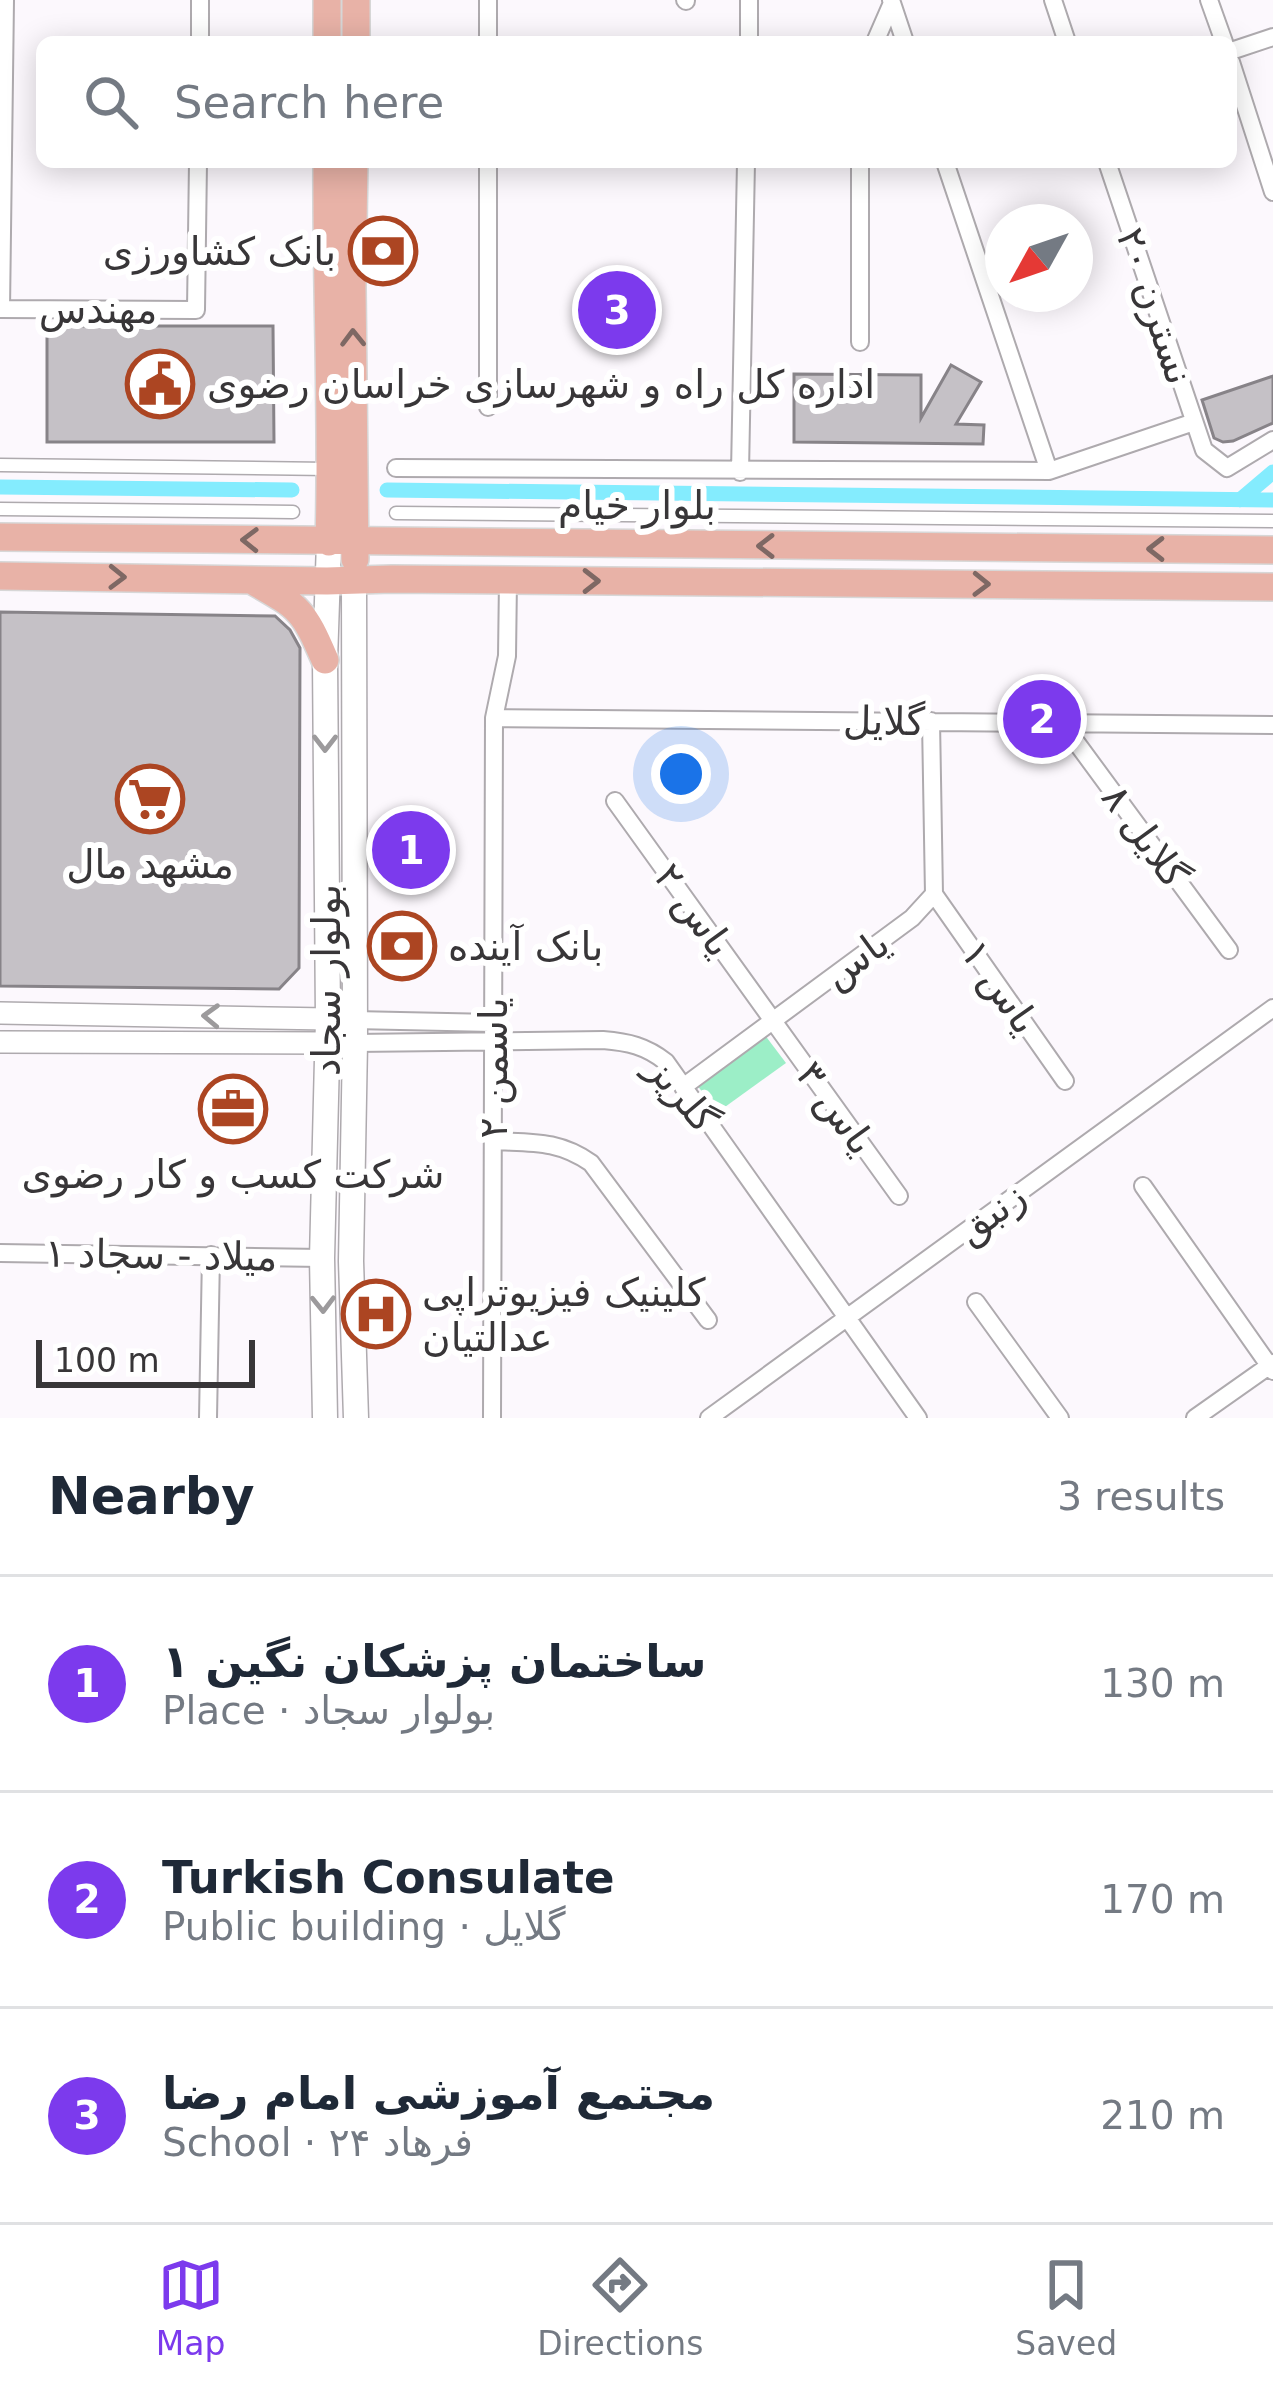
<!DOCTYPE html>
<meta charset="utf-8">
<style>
body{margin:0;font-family:"DejaVu Sans",Vazirmatn,sans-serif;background:#f6f6f7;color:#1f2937}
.compass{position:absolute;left:985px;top:204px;width:108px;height:108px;border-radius:50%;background:#fff;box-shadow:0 6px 30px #0003;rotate:230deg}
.scale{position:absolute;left:36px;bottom:30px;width:219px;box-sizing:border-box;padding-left:12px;border:6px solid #383638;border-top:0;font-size:33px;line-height:42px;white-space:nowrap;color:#383638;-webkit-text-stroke:9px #fff;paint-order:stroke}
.you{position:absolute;left:681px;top:774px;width:42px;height:42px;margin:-30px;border:9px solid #fff;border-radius:50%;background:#1a73e8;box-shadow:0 0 0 18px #1a73e833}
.badge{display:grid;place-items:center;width:78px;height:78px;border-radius:50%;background:#7c3aed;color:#fff;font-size:39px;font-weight:700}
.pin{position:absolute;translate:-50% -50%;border:6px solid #fff;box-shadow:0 3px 12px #0006}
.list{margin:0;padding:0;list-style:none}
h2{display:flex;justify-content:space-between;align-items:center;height:156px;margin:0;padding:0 48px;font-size:51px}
h2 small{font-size:39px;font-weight:400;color:#747a83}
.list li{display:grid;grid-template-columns:78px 1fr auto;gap:36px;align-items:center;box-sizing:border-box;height:216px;padding:0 48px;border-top:3px solid #e0e1e3}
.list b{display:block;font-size:45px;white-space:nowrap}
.list p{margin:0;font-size:39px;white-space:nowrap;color:#747a83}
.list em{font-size:39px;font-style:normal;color:#747a83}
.icon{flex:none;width:66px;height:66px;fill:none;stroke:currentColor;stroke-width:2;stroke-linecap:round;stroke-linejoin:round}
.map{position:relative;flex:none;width:1273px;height:1418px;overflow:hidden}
.search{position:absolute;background:#fff;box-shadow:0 6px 30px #0003;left:36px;right:36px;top:36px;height:132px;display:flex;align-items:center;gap:30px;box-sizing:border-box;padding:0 42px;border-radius:18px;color:#747a83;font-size:45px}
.sheet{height:804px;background:#fff}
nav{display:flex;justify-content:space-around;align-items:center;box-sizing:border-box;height:168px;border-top:3px solid #e0e1e3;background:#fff;font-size:33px;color:#747a83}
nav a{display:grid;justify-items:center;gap:6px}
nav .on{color:#7c3aed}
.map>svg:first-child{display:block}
.green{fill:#9ceec7}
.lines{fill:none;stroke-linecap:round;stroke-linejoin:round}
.canal{stroke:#84ecfe;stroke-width:15}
.building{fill:#c5c1c6;stroke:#878388;stroke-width:3}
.pedestrian-casing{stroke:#aeaaae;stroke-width:15}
.minor-casing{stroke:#aeaaae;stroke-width:20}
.tertiary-casing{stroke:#aeaaae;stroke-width:24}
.secondary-casing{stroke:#aeaaae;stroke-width:27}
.primary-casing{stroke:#d7d7d7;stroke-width:30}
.pedestrian{stroke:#fff;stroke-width:12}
.minor{stroke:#fff;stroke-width:16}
.tertiary{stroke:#fff;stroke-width:21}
.secondary{stroke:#fff;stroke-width:24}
.primary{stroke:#e8b2a7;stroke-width:27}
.oneway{stroke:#7e6864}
.oneway2{stroke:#9c9a9c}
.labels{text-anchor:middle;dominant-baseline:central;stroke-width:12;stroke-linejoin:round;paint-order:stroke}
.poi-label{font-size:39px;fill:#383638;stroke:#fff;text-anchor:start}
.street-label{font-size:39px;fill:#383638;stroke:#fff}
</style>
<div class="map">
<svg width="1273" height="1418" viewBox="0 0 1273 1418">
<rect width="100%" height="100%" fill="#fcf8fd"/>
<!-- green -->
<path class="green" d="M761,1030L786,1063L718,1112L693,1080Z"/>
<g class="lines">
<!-- canal -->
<path class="canal" d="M0,487L292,490
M387,490L1273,500
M1240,500L1273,472"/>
</g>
<!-- building -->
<path class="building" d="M47,326H273L274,442H47Z
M951,365L981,382L956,424L984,425L983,444L794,442V374L921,375V418Z
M1273,376V423L1233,441L1223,442L1214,438L1202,400Z
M0,612L275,616L290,630L300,648L299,968L279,989L0,986Z
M379,834H443L442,867L379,866Z"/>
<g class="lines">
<defs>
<path id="pedestrian" d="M0,465L329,469
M0,509L293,512
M396,513L1273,521"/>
<path id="minor" d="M685,0L686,1
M891,0L905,42
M1053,0L1067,42
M1209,0L1224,42
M200,42V0
M488,42V0
M749,42V0
M875,42L892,3
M1231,51L1273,37
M1231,62L1273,192
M860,162V342
M945,162L1049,471
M1107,162L1204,450L1227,468L1273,440
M0,309L196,310L198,162
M1,309L5,0
M488,407V162
M396,468L1049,471L1194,422
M740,472L746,162
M494,718L1273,725
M931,721L934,894
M1062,723L1229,950
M615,801L899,1196
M934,894L1065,1081
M354,1020L493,1023
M355,1043L603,1040C628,1042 646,1046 666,1062L918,1418
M683,1087L912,918L934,894
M494,1141C532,1143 558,1140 591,1163L708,1320
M1143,1186L1273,1371
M0,1253L322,1258
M976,1302L1060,1418
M208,1418L211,1255
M492,1418L494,718L507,656L508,580
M709,1418L1273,1008
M1195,1418L1273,1363"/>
<path id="tertiary" d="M0,1013L328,1019
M0,1042L328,1043"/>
<path id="secondary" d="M354,581L355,1043L351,1261L356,1418
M325,1418L322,1258L328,1019L325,660L329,542"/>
<path id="primary" d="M327,42V0
M356,42V0
M327,162C326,289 333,415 329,542
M354,162L352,288L355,559
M0,537L1273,550
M0,576L327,581L392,579L1273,587
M253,581C300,608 303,609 325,660"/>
</defs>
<!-- pedestrian casing -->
<use href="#pedestrian" class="pedestrian-casing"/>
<!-- minor casing -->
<use href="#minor" class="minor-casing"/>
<!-- tertiary casing -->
<use href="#tertiary" class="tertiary-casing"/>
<!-- secondary casing -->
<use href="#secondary" class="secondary-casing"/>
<!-- primary casing -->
<use href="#primary" class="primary-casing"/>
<!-- pedestrian -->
<use href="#pedestrian" class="pedestrian"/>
<!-- minor -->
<use href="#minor" class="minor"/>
<!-- tertiary -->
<use href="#tertiary" class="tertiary"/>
<!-- secondary -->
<use href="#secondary" class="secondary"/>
<!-- primary -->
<use href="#primary" class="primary"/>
</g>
<!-- one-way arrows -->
<defs><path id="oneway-chevron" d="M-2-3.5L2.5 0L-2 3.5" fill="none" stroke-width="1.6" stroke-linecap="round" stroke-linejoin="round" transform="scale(3)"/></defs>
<g class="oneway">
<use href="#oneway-chevron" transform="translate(353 338) rotate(-91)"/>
<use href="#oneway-chevron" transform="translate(250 540) rotate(-179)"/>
<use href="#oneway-chevron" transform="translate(766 546) rotate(-180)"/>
<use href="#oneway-chevron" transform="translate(1156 549) rotate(-180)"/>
<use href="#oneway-chevron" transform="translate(117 577) rotate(1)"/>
<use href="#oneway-chevron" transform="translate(591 581)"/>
<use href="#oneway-chevron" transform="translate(981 584) rotate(1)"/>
</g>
<g class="oneway2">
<use href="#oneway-chevron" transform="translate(325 743) rotate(90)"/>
<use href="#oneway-chevron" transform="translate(211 1016) rotate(-178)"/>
<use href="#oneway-chevron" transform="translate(323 1304) rotate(89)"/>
</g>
<!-- icons -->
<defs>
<symbol id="bank-ring" viewBox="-11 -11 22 22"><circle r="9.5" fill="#fff" stroke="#ac4522" stroke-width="1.5"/><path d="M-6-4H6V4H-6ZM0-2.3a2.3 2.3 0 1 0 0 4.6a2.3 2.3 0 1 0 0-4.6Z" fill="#ac4522"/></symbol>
<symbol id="civic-ring" viewBox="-11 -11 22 22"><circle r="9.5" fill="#fff" stroke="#ac4522" stroke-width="1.5"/><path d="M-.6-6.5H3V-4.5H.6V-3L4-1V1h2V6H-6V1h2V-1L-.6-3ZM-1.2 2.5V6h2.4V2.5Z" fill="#ac4522"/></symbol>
<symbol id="supermarket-ring" viewBox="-11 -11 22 22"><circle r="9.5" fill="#fff" stroke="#ac4522" stroke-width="1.5"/><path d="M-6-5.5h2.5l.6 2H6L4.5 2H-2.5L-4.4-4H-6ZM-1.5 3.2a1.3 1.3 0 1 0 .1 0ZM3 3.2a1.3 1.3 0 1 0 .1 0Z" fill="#ac4522"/></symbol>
<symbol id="office-ring" viewBox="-11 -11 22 22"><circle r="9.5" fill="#fff" stroke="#ac4522" stroke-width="1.5"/><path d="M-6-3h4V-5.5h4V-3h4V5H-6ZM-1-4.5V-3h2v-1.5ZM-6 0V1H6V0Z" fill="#ac4522"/></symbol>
<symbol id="hospital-ring" viewBox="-11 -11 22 22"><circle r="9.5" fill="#fff" stroke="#ac4522" stroke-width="1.5"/><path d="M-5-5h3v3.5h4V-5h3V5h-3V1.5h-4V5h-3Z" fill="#ac4522"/></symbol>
</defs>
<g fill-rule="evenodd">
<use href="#bank-ring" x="345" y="213" width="76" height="76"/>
<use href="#civic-ring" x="122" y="346" width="76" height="76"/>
<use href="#supermarket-ring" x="112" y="761" width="76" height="76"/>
<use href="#bank-ring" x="364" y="908" width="76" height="76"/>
<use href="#office-ring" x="195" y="1071" width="76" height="76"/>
<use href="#hospital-ring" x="338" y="1276" width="76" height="76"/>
</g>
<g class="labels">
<!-- poi labels -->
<g class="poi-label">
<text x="336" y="251" text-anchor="end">بانک کشاورزی</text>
<text x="207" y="384">اداره کل راه و شهرسازی خراسان رضوی</text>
<text x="150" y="864" text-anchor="middle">مشهد مال</text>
<text x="448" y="946">بانک آینده</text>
<text x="233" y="1174" text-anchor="middle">شرکت کسب و کار رضوی</text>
<text x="422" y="1292">کلینیک فیزیوتراپی<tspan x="422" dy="45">عدالتیان</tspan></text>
</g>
<!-- street labels -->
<g class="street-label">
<text transform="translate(1155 306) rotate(71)">نسترن ۲۰</text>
<text x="98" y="309">مهندس</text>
<text x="637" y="505">بلوار خیام</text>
<text transform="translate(884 721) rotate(1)">گلایل</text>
<text transform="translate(1145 836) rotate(54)">گلایل ۸</text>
<text transform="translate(694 910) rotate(54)">یاس ۲</text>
<text transform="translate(856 959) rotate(-36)">یاس</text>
<text transform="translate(326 980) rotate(-90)">بولوار سجاد</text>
<text transform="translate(1000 987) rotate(55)">یاس ۱</text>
<text transform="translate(493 1068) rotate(-90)">یاسمن ۲</text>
<text transform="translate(682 1094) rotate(50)">گلریز</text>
<text transform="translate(836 1108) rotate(54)">یاس ۳</text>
<text transform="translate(991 1213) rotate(-36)">زنبق</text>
<text transform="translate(161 1255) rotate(1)">میلاد - سجاد ۱</text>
</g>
</g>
</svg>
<svg class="compass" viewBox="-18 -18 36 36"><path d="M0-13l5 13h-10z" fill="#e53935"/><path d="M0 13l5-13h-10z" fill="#747a83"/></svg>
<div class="scale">100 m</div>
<div class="you"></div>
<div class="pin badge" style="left:411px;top:850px">1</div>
<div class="pin badge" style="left:1042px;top:719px">2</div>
<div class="pin badge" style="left:617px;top:310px">3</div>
<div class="search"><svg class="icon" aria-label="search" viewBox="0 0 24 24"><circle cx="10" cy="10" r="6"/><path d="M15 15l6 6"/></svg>Search here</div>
</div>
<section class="sheet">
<h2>Nearby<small>3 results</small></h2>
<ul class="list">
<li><span class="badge">1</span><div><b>ساختمان پزشکان نگین ۱</b><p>Place · بولوار سجاد</p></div><em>130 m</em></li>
<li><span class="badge">2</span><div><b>Turkish Consulate</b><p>Public building · گلایل</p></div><em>170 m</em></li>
<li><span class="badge">3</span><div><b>مجتمع آموزشی امام رضا</b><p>School · فرهاد ۲۴</p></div><em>210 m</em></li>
</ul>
</section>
<nav>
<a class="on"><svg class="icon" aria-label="map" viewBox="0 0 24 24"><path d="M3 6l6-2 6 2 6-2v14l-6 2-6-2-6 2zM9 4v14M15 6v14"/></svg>Map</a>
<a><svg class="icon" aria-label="directions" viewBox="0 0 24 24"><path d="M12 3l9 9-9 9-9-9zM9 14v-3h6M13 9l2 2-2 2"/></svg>Directions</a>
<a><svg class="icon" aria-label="saved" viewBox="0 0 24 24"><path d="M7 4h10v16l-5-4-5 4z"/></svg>Saved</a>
</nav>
